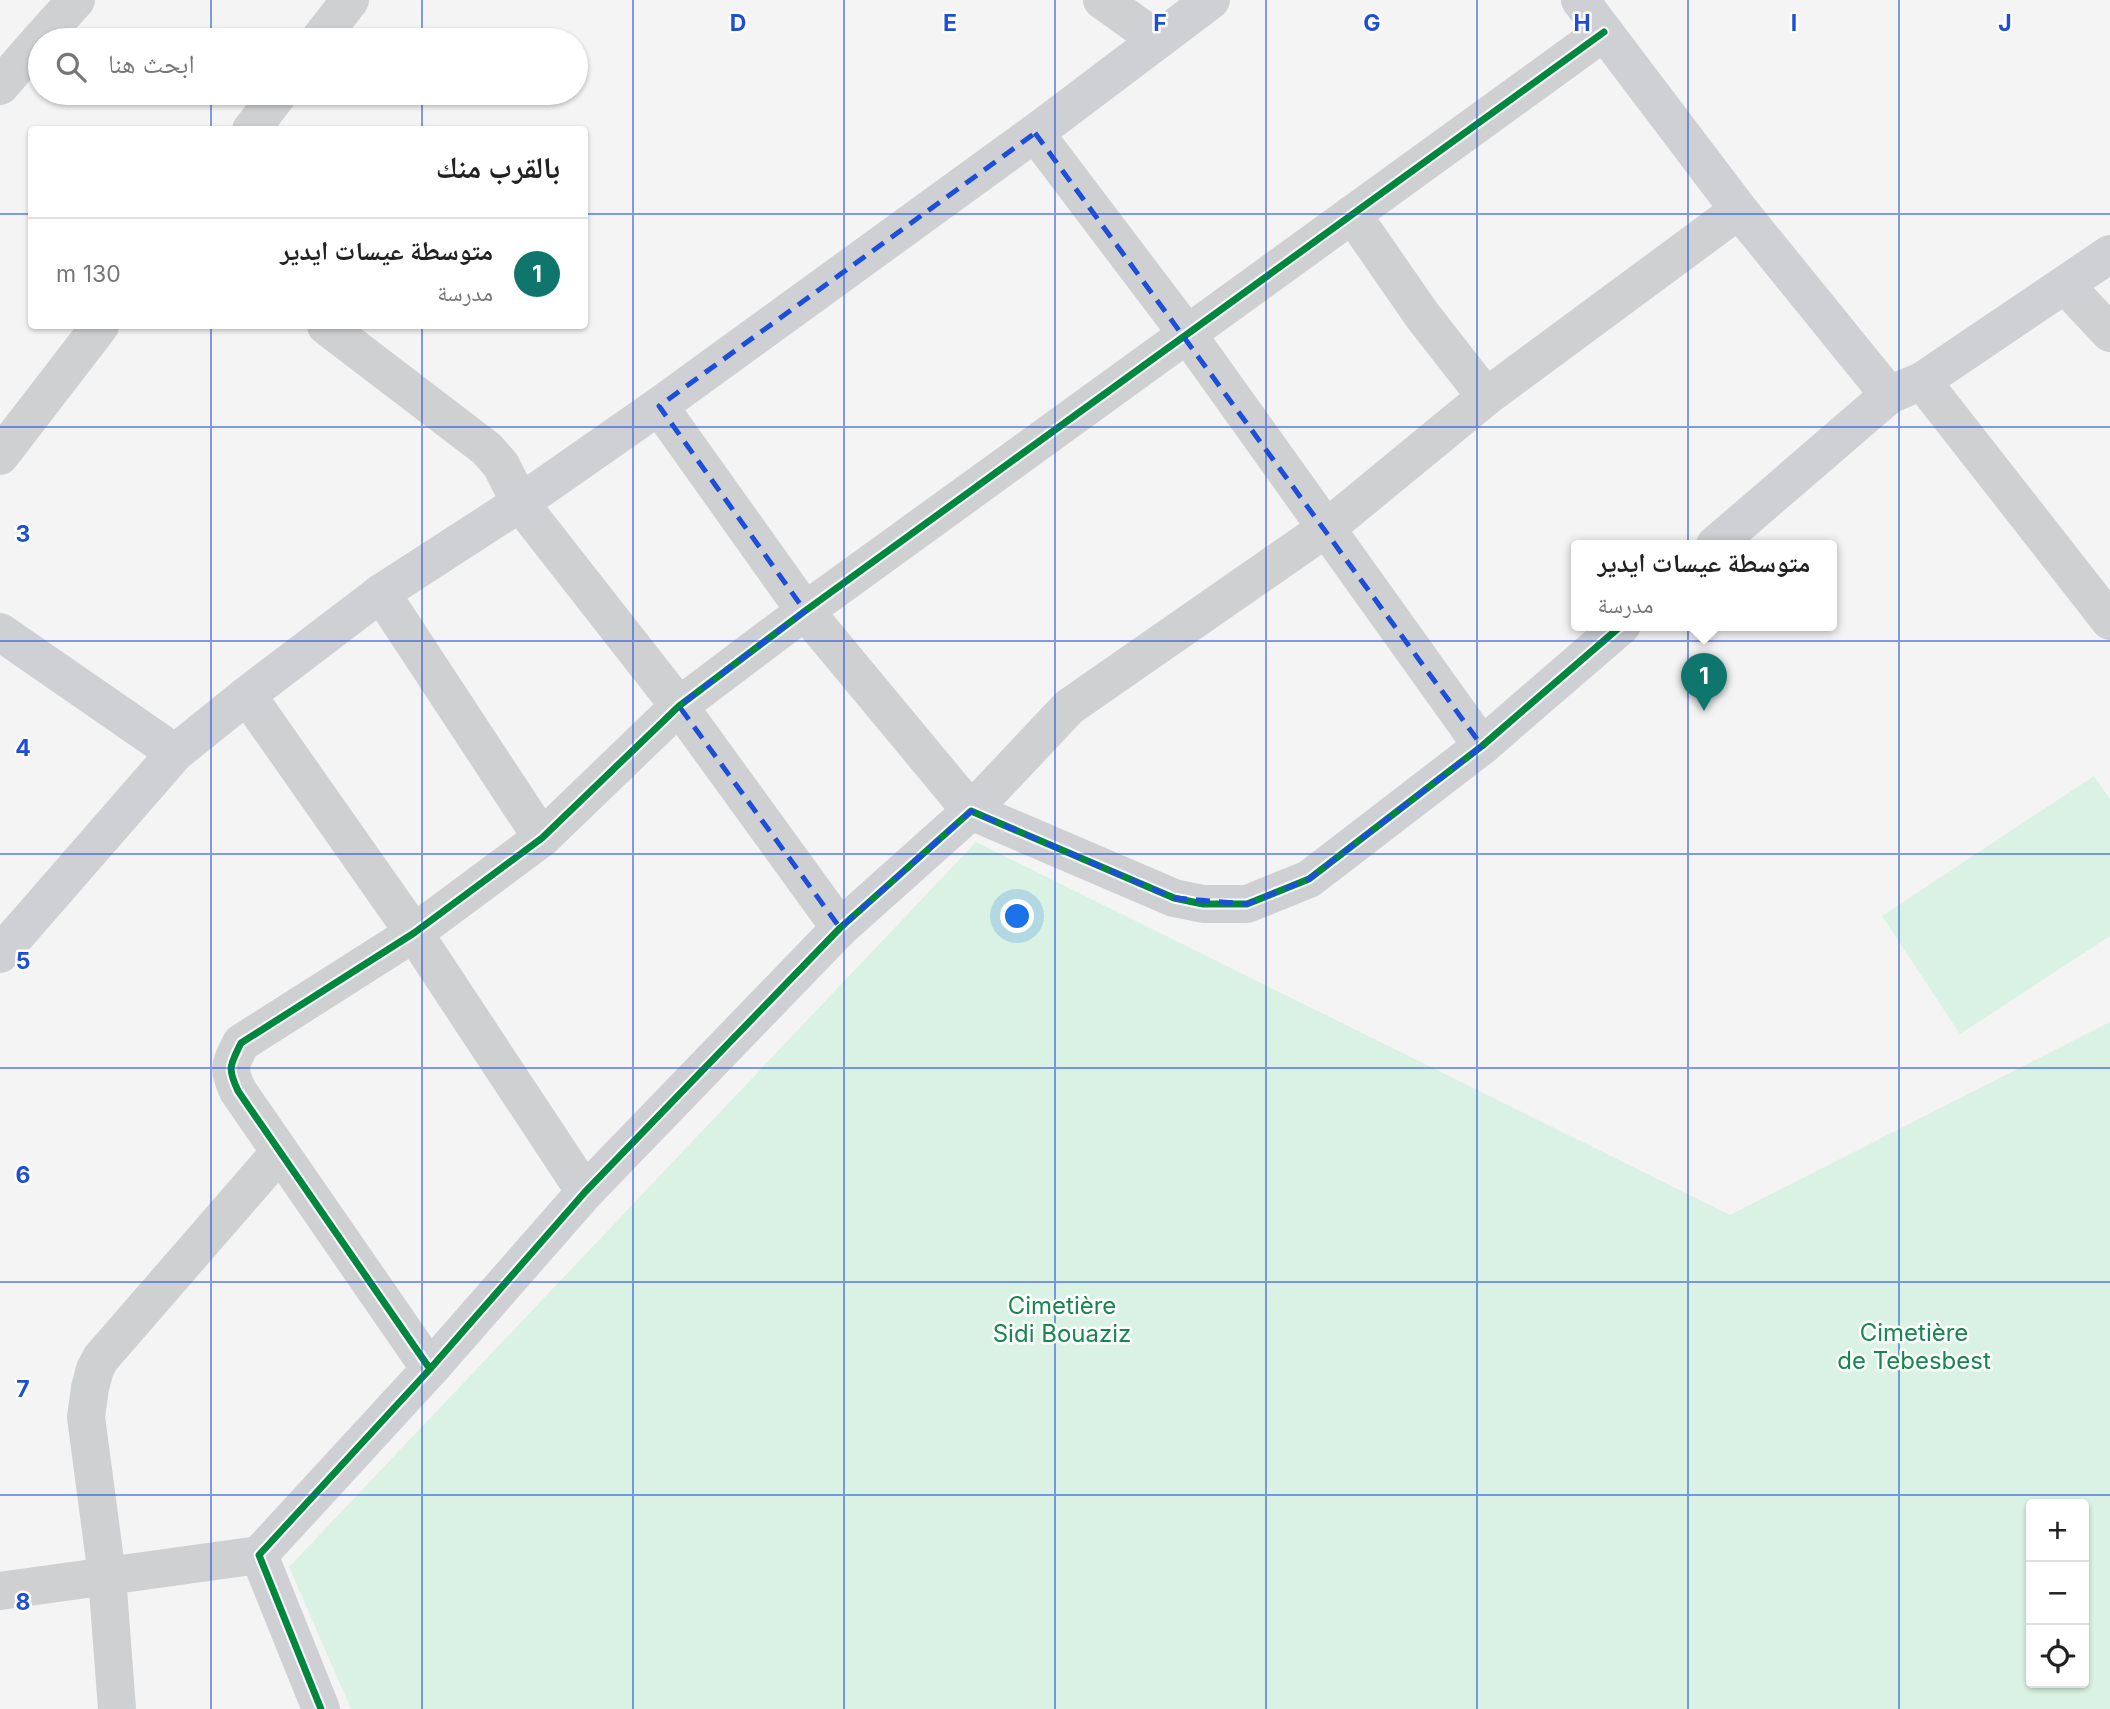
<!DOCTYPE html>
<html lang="ar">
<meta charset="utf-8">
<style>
body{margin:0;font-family:Inter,"Noto Naskh Arabic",sans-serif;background:#f2f2f2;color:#222;direction:rtl}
.controls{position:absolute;right:21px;bottom:21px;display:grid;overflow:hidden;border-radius:7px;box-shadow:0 2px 5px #0004}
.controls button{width:63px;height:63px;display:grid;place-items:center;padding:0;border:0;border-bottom:2px solid #e0e0e0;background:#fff;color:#222;font:35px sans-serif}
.you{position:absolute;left:1018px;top:917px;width:24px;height:24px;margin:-18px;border:5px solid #fff;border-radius:50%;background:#1a73e8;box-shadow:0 0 0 10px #1a73e833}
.badge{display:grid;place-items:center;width:46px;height:46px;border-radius:50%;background:#0f766e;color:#fff;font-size:23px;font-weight:700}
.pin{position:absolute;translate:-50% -58px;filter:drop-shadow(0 2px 4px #0008)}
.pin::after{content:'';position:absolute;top:37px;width:24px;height:21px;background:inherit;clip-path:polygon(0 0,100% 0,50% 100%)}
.popup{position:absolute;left:1571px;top:540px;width:266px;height:91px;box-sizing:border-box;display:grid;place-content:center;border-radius:7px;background:#fff;filter:drop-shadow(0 2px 5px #0005);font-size:23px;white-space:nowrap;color:#767676}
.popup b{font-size:26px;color:#222}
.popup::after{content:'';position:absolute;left:50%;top:100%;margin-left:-14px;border:14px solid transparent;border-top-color:#fff}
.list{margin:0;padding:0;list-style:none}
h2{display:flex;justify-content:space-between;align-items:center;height:91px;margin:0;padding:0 28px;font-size:30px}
h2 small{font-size:23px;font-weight:400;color:#767676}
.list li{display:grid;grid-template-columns:46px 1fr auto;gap:21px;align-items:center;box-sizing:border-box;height:112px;padding:0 28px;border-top:2px solid #e0e0e0}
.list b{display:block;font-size:26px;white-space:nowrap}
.list p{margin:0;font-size:23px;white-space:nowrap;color:#767676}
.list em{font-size:23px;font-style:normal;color:#767676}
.icon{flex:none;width:38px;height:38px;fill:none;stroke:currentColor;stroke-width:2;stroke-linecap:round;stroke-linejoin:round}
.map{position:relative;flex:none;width:2110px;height:1709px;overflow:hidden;direction:ltr}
.search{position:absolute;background:#fff;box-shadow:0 2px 5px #0004;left:28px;top:28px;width:560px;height:77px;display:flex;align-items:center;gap:18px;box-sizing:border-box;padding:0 24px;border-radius:38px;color:#767676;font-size:26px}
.panel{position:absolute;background:#fff;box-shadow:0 2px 5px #0004;left:28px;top:126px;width:560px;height:203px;border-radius:7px;direction:rtl}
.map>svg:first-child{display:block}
.green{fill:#d9f2e3;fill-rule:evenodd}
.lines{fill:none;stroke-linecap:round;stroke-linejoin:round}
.street{stroke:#ced0d2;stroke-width:38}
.secondary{stroke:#ced0d4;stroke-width:38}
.cycleway-casing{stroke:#fff;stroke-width:11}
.cycleway{stroke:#00873e;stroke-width:7}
.marked{fill:none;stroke:#1d4ed8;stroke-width:5;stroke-dasharray:14 9;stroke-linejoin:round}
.grid{fill:none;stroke:#1d4ed8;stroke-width:2;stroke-opacity:0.55}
.labels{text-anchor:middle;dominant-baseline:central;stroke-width:5;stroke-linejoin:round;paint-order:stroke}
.park-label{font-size:24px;fill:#17864f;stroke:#fff}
.grid-label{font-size:23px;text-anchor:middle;font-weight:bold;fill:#1d4ed8;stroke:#fff;stroke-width:5;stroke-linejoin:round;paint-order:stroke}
</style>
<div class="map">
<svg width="2110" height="1709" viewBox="0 0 2110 1709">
<rect width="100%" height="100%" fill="#f4f4f4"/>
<!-- green -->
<path class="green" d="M2094,776L2110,799V936L1960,1034L1882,916Z
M976,842L1730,1215L2110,1022V1709H351L289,1567ZM2031,1504H2084V1683H2031Z"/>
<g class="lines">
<!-- street -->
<path class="street" d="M1102,0L1158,40
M40,40L76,0
M319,40L350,0
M0,86L40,40
M251,130L279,93
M1035,133L1188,335L1482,746
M1352,214L1422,315L1486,397
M2065,285L2110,333
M326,326L487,449L501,465L520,503L679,706L840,928
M1922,381L2110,621
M659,406L805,611L971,811L1069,707L1328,527L1486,397L1739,210
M0,456L100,326
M381,593L542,838
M247,695L414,933L585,1192
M430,1369L238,1091C227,1067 230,1066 241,1043L414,933L542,838L679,706L805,611L1604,32
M0,1591L259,1555
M117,1709L107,1576L86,1417L90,1388L95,1369L101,1358L279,1153"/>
<!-- secondary -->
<path class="secondary" d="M1580,0L1739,210L1889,395
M1715,545L1889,395L1922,381L2110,254
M0,632L175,753
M0,954L175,753L247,695L381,593L520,503L659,406L1035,133L1211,0
M321,1709L259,1555L430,1369L585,1192L840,928L971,811L1174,898L1203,904H1247L1309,879L1482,746L1622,625"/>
<defs>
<path id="cycleway" d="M430,1369L238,1091C227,1067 230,1066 241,1043L414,933L542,838L679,706L805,611L1604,32
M321,1709L259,1555L430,1369L585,1192L840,928L971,811L1174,898L1203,904H1247L1309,879L1482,746L1622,625"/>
</defs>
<!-- cycleway casing -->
<use href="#cycleway" class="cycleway-casing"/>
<!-- cycleway -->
<use href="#cycleway" class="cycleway"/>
</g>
<!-- marked area -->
<path class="marked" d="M1035,133L1482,746L1309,879L1247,904L1174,898L971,811L840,928L679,706L805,611L659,406Z"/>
<!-- grid -->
<path class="grid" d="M211,0V40M422,0V40M633,0V1709M844,0V1709M1055,0V1709M1266,0V1709M1477,0V1709M1688,0V1709M1899,0V1709M211,93V130M422,93V130M0,214H32M584,214H2110M211,326V1709M422,326V1709M0,427H2110M0,641H2110M0,854H2110M0,1068H2110M0,1282H2110M0,1495H2110"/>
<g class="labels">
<!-- park labels -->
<g class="park-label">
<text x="1062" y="1305">Cimetière<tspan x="1062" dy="28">Sidi Bouaziz</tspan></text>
<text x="1914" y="1332">Cimetière<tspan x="1914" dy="28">de Tebesbest</tspan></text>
</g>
</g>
<g class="grid-label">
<text x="738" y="31">D</text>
<text x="950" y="31">E</text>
<text x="1160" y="31">F</text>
<text x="1372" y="31">G</text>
<text x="1582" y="31">H</text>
<text x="1794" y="31">I</text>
<text x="2005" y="31">J</text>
<text x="23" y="542">3</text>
<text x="23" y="756">4</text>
<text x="23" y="969">5</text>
<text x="23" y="1183">6</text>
<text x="23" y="1397">7</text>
<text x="23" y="1610">8</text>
</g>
</svg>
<div class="controls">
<button>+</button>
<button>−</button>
<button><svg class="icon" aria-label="locate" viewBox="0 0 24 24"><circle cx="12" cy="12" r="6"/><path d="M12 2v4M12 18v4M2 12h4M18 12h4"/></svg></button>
</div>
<div class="you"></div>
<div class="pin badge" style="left:1704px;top:711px">1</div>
<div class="popup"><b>متوسطة عيسات ايدير</b>مدرسة</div>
<div class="search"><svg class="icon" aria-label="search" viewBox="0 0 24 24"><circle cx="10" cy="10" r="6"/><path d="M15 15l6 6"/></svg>ابحث هنا</div>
<section class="panel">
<h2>بالقرب منك<small></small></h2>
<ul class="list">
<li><span class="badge">1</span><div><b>متوسطة عيسات ايدير</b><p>مدرسة</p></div><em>130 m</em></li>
</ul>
</section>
</div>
